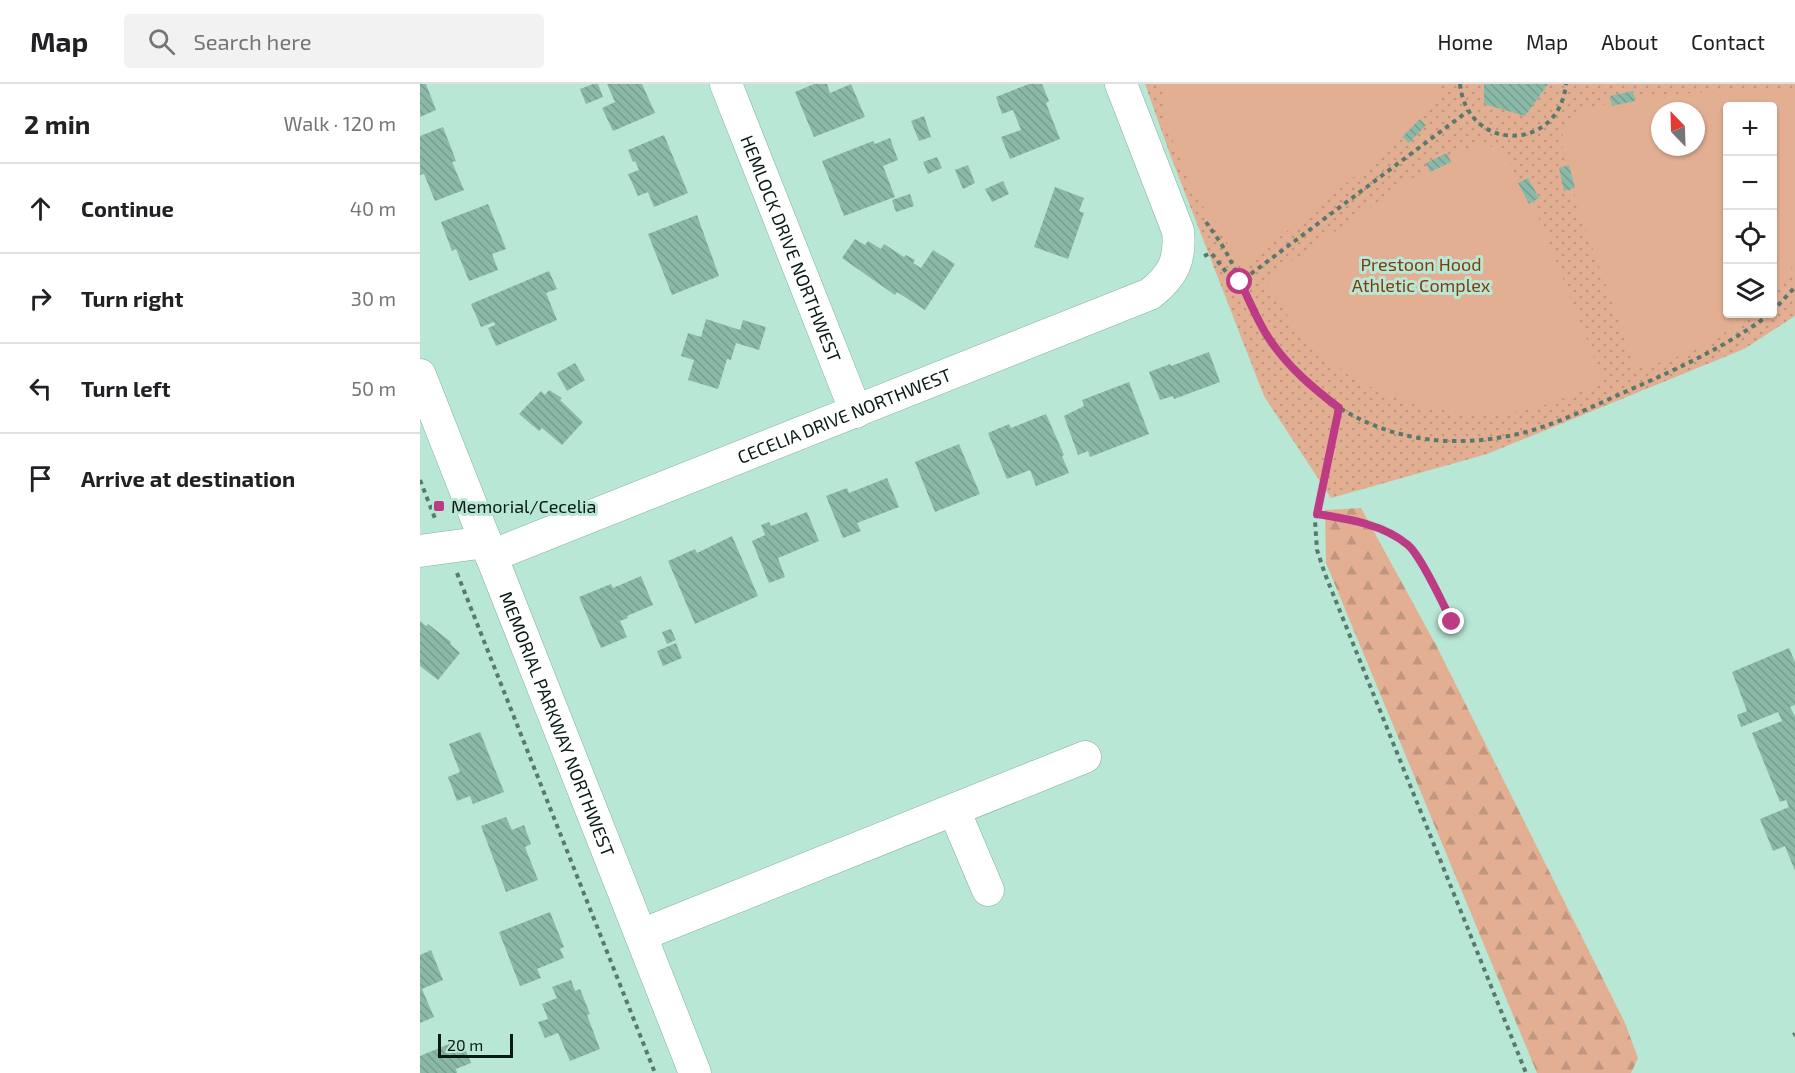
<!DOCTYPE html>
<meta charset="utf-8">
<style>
body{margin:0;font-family:"Exo 2",sans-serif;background:#f2f2f2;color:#202124}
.controls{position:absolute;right:18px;top:18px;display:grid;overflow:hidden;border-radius:6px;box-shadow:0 2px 4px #0004}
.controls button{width:54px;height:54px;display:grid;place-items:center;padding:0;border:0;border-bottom:2px solid #e0e0e0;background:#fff;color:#202124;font:30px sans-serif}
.compass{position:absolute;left:1231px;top:18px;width:54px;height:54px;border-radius:50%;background:#fff;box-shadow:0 2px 4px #0004;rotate:337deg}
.scale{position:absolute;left:18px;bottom:15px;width:75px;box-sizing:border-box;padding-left:6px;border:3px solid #081a14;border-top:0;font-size:16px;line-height:21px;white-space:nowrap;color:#081a14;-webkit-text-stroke:4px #b8e7d5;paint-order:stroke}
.stop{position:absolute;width:18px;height:18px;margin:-14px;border:4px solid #bc3b84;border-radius:50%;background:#fff}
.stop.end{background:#bc3b84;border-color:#fff;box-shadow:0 2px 6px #0008}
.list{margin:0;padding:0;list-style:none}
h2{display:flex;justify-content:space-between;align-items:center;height:78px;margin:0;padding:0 24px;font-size:26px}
h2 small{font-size:20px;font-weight:400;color:#757577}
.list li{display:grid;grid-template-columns:39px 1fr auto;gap:18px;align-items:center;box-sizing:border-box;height:90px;padding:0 24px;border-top:2px solid #e0e0e0}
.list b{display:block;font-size:22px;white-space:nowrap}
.list em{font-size:20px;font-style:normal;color:#757577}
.icon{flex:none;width:33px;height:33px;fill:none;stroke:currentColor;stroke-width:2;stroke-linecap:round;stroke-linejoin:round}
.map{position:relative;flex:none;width:1375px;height:989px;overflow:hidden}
header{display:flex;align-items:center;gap:36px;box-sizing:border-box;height:84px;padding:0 30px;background:#fff;border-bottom:2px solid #e0e0e0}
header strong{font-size:28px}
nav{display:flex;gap:33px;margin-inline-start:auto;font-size:21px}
.search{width:420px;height:54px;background:#f2f2f2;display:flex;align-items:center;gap:15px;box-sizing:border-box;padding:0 21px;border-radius:6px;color:#757577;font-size:22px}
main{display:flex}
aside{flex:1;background:#fff}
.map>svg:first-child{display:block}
.grass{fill:url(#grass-dots);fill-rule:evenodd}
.forest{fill:url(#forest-firs)}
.garden{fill:#e3af93;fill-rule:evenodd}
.building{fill:url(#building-back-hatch)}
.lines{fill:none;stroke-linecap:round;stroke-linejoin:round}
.minor-casing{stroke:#82b09e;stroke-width:33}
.path{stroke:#59796d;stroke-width:4;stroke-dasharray:4.5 4.5;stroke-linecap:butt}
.minor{stroke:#fff;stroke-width:32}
.route{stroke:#bc3b84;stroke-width:8}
.poi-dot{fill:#bc3b84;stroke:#b8e7d5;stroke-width:2}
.labels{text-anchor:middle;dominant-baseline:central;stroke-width:6;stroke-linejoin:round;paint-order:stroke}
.street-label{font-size:18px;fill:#081a14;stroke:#b8e7d5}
.park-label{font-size:18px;fill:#803c0d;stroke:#b8e7d5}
.poi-label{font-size:18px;fill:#081a14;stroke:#b8e7d5;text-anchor:start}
</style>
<header>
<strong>Map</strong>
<div class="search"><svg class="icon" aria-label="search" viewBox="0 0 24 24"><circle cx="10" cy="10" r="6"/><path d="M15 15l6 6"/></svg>Search here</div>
<nav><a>Home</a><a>Map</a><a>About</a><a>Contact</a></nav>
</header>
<main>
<aside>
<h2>2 min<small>Walk · 120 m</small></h2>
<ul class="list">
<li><svg class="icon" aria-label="ahead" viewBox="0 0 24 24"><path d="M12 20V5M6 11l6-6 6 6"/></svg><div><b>Continue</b></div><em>40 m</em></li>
<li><svg class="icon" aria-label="right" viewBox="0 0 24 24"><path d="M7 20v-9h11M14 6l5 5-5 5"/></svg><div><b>Turn right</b></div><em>30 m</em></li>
<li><svg class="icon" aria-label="left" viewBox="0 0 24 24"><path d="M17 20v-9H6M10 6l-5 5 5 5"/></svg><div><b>Turn left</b></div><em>50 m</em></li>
<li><svg class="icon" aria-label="arrive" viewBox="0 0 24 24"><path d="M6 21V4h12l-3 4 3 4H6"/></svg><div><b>Arrive at destination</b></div></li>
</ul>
</aside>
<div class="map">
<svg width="1375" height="989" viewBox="0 0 1375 989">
<defs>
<pattern id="grass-dots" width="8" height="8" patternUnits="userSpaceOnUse" patternTransform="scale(1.5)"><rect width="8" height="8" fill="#e3af93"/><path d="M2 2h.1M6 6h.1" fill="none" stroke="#c1967e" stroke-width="1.8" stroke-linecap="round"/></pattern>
<pattern id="forest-firs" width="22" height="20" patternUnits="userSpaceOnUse" patternTransform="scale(1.5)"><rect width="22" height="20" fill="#e3af93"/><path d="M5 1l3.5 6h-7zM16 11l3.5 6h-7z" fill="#c1967e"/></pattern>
<pattern id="building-back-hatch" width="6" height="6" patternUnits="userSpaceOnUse" patternTransform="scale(1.5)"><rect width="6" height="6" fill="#8bb9a7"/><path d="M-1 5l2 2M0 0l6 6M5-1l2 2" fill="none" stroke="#769e8f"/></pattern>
</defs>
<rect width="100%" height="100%" fill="#b8e7d5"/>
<!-- grass -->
<path class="grass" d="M725,0H1375V232L1324,265L1067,370L911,414L844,312L751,73ZM1308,22H1352V230H1308ZM1240,27H1276V63H1240Z"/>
<!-- forest -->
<path class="forest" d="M941,424L1017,563L1205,939L1218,974L1211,989H1117L906,479L905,426Z"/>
<!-- garden -->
<path class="garden" d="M742,0H1021L1020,9L967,66L823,183L774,109L744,34Z
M1375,4V178L1353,209L1352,22H1308V230H1330C1292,261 1263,273 1216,285L1158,124L1142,61L1143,49L1157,26L1234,11ZM1240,27H1276V63H1240Z
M1058,59L1082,66L1122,141L1183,297C1159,308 1135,319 1110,325C1037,340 951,317 897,266C875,246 860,221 845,196L989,96Z"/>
<!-- building -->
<path class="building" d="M0,0H6L16,26L0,33Z
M173,0H178L183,13L166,20L160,5Z
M187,0H222L235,29L193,47L182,24L195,18Z
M394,0H407L410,9L431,0L445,33L394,53L375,8Z
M609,0H622L629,17L626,19L640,55L590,75L581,53L601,46L593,26L582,30L576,13Z
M1064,0H1128L1105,32L1064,20Z
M1213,7L1215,17L1192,22L1190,12Z
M504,32L511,53L499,57L491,37Z
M1000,35L1006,41L989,59L982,53Z
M23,43L36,77L32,78L44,106L15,117L4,90L0,91V52Z
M244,51L268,109L234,123L228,108L218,112L208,90L219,86L215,77L213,78L208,66Z
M470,54L478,76L463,82L475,113L424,132L402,77L453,57L455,60Z
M1027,69L1031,78L1010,88L1006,79Z
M517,73L522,84L508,90L503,78Z
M548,81L555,99L543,105L535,86Z
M1149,81L1155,104L1144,107L1139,84Z
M1108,94L1119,114L1109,120L1098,99Z
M583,97L589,110L572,118L565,105Z
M635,103L664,114L659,127L664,129L648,175L614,163Z
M490,110L494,122L476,128L472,116Z
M68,120L86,165L72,170L78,186L49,197L36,165L32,167L21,138Z
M277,131L299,192L252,211L228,150Z
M435,155L445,161L448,157L461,165L464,160L484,173L486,171L495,176L493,179L501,184L513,166L535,180L505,226L477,208L475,211L422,174Z
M129,187L137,205L126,209L137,236L76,262L68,244L75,241L74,238L61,243L51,220Z
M286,235L320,246L323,236L346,243L339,266L316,259L311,276L307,275L298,305L268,296L274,276L261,272L268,249L281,253Z
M789,268L800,298L754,315L753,312L740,316L729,288L750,280L751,282Z
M155,279L165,296L147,307L137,289Z
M709,298L729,350L670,373L668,367L658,371L644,332L664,322L662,316Z
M129,306L142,314L140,316L163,338L142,361L122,344L119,347L99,330L121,307L125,311Z
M626,330L644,371L642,372L649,389L616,402L610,386L587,395L568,349L589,340L591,344Z
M539,360L560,410L515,428L495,378Z
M467,394L479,423L437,439L441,447L423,454L406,412L427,404L429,409Z
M387,428L399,457L358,474L365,493L349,499L332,457L345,451L341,441L349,438L351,442Z
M312,452L338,512L275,540L248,477L275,465L277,469Z
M221,492L233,521L207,532L208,534L200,537L207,553L181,564L159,513L191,500L193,504Z
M0,537L6,542L8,540L31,558L30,560L40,569L18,596L0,582Z
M251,545L256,556L247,560L242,548Z
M256,559L262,574L243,582L237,567Z
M1369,564L1375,578V621L1370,623L1375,632V787L1365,762L1353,767L1340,735L1369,723L1366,716L1360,718L1332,649L1362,637L1358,628L1321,643L1317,631L1327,627L1312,588Z
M60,648L84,708L53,720L50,712L37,717L28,693L40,688L29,660Z
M86,733L92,746L104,741L111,760L105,763L118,796L86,808L61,742Z
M130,828L144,863L140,865L144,874L117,885L121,894L100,902L79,848Z
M11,866L23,896L2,905L14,933L0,939V871Z
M151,896L155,907L160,905L170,930L167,931L180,965L150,977L138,949L125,954L118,938L128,935L122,920L137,914L132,903Z
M41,955L51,979L36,985L37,989H0V972Z"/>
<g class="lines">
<defs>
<g id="minor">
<path id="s1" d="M306,0L436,328"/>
<path id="s2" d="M0,291L275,989"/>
<path d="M0,467L66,458"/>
<path id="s3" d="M71,472L730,210C753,192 761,176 758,147L701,0"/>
<path d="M534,726L568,806"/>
<path d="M221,851L665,673"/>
</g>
</defs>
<!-- minor casing -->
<use href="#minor" class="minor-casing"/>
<!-- path -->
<path class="path" d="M1040,0C1047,69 1139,69 1146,0
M786,138C792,147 800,157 806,168C826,205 839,246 867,279C931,351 1018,372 1110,347C1143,337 1176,321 1207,307C1257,285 1306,263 1350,230
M784,172L791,169L811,194L820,198L1048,27
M1352,228L1375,203
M919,324L895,437L897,466L905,490L1106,989
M0,396L16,437
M897,430C928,435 963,440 988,461C1001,472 1023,520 1032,538
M37,489L235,989
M1373,951L1375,950"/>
<!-- minor -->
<use href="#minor" class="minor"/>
</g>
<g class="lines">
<!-- route -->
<path class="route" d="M820,198C830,217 838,239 850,256C869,284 893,304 919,324L897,430C928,435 963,440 988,461C1001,472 1023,520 1032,538"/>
</g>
<!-- markers -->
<rect class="poi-dot" x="13" y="416" width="12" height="12" rx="3"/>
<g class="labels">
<!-- street labels -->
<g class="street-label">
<text stroke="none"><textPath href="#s1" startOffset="177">HEMLOCK DRIVE NORTHWEST</textPath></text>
<text stroke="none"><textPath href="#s3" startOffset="380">CECELIA DRIVE NORTHWEST</textPath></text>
<text stroke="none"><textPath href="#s2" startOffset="375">MEMORIAL PARKWAY NORTHWEST</textPath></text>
</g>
<!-- park labels -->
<g class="park-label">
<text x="1001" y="180">Prestoon Hood<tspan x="1001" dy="21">Athletic Complex</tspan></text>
</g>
<!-- poi labels -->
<g class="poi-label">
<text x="31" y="422">Memorial/Cecelia</text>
</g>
</g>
</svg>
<div class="controls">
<button>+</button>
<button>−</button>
<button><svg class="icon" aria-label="locate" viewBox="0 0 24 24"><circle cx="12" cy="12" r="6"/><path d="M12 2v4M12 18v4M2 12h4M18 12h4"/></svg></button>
<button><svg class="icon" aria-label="layers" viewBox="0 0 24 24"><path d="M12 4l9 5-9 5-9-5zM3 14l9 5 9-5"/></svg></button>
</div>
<svg class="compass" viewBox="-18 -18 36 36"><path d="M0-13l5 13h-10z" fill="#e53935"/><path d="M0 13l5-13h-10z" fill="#757577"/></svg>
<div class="scale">20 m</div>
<div class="stop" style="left:820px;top:198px"></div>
<div class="stop end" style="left:1032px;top:538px"></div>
</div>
</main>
